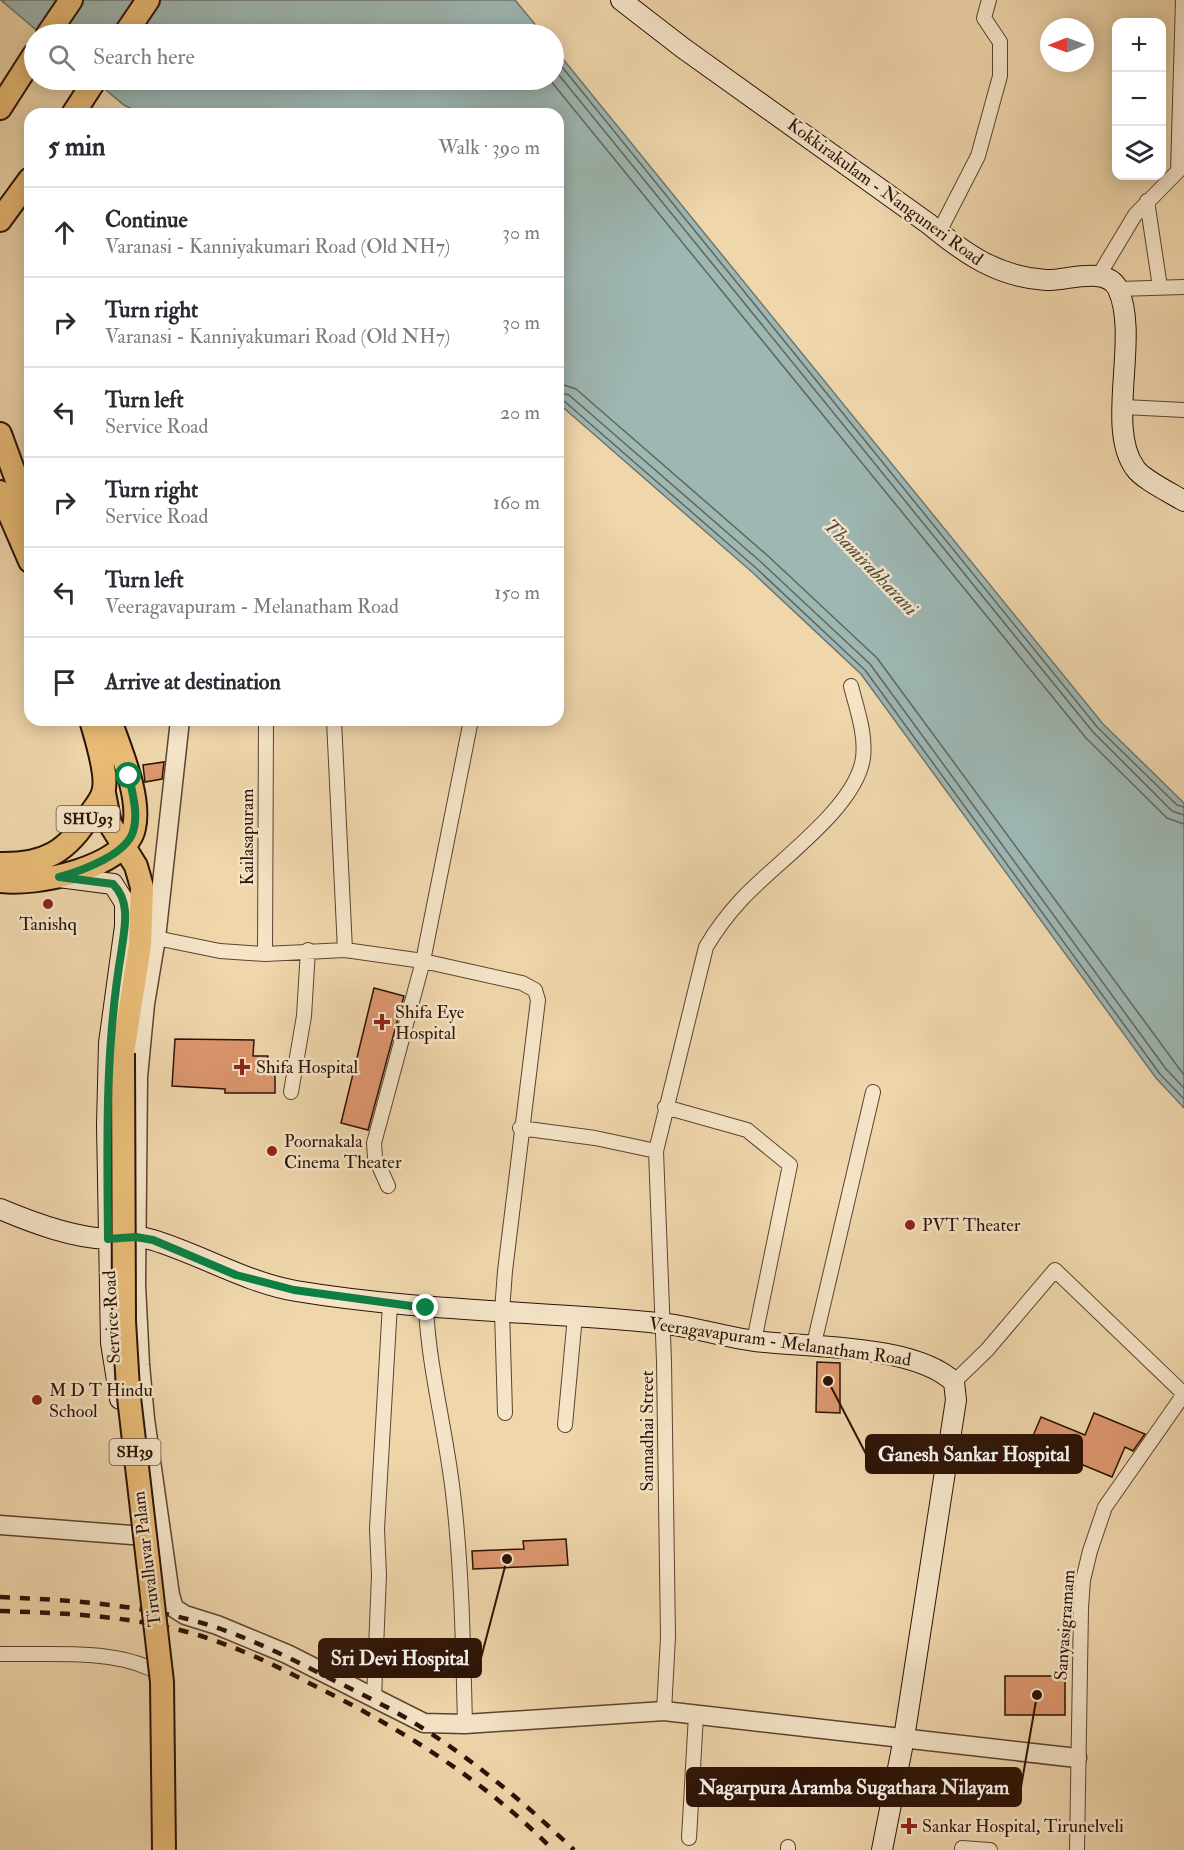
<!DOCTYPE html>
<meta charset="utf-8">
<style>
body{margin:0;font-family:"IM FELL Double Pica",serif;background:#f7f7f7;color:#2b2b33}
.controls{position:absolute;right:18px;top:18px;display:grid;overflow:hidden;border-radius:12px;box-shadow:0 3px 15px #0003}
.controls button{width:54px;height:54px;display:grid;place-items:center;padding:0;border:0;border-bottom:2px solid #e1e1e2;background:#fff;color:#2b2b33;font:30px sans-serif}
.compass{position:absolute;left:1040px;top:18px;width:54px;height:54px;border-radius:50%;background:#fff;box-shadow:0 3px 15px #0003;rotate:269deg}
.stop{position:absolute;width:18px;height:18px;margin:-14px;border:4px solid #0b8043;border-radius:50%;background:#fff}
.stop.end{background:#0b8043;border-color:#fff;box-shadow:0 2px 6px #0008}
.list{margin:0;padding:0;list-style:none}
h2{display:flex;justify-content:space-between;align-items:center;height:78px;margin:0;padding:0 24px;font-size:26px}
h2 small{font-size:20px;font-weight:400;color:#7c7c81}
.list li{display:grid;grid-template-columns:39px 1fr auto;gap:18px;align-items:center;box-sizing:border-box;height:90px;padding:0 24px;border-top:2px solid #e1e1e2}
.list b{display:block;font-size:22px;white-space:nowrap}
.list p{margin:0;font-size:20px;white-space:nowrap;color:#7c7c81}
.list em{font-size:20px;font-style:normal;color:#7c7c81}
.icon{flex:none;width:33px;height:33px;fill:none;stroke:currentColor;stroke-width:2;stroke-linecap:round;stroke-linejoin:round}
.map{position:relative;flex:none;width:1184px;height:1850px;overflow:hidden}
.search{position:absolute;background:#fff;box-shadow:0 3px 15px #0003;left:24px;top:24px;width:540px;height:66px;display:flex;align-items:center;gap:15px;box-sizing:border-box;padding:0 21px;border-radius:33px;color:#7c7c81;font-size:22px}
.panel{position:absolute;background:#fff;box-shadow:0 3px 15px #0003;left:24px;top:108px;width:540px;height:618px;border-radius:18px}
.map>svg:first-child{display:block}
.water{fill:#9db7b3;stroke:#6f756e;stroke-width:1.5}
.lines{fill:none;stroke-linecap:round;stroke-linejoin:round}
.shore{stroke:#64645c;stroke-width:1.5}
.building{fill:#de976f;stroke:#2b1206;stroke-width:1.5}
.minor-casing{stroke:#5c432f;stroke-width:16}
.tertiary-casing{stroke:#5c432f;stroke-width:21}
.secondary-casing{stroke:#2b1206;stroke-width:22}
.primary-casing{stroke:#2b1206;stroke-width:26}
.minor{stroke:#f5e4c8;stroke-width:14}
.tertiary{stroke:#f5e4c8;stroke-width:18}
.secondary{stroke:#f5e4c8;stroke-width:20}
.primary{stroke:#e8bb76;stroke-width:22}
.rail{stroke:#2b1206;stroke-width:4.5;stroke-dasharray:10 10;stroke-linecap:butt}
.primary-bridge-casing{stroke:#2b1206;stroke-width:26;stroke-linecap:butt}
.primary-bridge{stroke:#e8bb76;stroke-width:22}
.route{stroke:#0b8043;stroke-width:8}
.poi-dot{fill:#8f2418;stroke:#f5e4c8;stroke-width:2}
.labels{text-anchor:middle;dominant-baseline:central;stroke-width:5;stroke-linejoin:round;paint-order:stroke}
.shield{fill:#f5e4c8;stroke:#685140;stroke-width:1.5}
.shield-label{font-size:16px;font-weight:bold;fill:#2b1206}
.street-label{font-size:18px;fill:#2b1206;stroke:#f5e4c8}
.poi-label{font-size:18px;fill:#2b1206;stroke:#f5e4c8;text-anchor:start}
.water-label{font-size:20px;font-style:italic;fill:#534c43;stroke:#f5e4c8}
.leader{fill:none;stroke:#2b1206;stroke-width:2}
.callout-dot{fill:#2b1206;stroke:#f5e4c8;stroke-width:2}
.callout{fill:#2b1206;stroke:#2b1206;stroke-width:2}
.callout-label{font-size:20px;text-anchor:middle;font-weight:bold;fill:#fff}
</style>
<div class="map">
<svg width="1184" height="1850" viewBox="0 0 1184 1850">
<rect width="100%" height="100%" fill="#efd6ab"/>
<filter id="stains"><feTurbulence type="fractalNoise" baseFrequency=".00333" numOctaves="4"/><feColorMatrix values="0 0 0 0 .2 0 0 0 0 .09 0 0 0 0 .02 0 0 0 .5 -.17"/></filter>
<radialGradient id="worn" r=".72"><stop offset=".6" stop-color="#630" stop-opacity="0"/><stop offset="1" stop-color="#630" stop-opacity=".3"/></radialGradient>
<!-- water -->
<path class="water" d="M1,0H515L543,34H41Z
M554,48L1103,724L1184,803V1108L1156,1078L861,674L752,572L558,403V114H142L124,105L94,80H554Z"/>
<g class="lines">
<!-- shore -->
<path class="shore" d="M554,57L1098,728L1177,805L1184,807
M554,69L1093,732L1172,811L1184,815
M550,80L1086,738L1167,818L1184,824
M558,383L576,389L767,555L877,658L1184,1075
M558,392L569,395L761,562L870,664L1166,1069L1184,1088
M558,399L564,401L756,568L865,670L1160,1074L1184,1099"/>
</g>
<!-- building -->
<path class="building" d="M164,762L162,779L145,782L143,765Z
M374,988L404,996L368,1130L341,1123Z
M175,1039L254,1040L253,1056H268V1073H275V1093H225V1089L172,1086Z
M817,1362L840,1363V1413L816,1412Z
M1094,1413L1145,1434L1133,1451L1125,1447L1112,1477L1030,1443L1041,1417L1085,1435Z
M566,1539L568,1565L473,1569L472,1551L524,1549L523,1541Z
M1005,1676H1065V1715H1005Z"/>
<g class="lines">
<defs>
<path id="minor" d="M1147,201L1160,287
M939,232L978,156L1000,76V42L984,18L989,0
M1099,275L1135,215L1178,171L1183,0
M1118,289L1184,287
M1124,407L1184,410
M334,720L345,950
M156,938L220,951L265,954L345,950L423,961L471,720
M265,954L266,720
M291,1092L304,1016L308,950
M665,1107L747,1130L790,1165L754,1341
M520,1128L595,1138L656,1151L706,947C716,930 728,914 742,899C776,862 856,808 863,758C866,734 857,710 851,686
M656,1151L664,1361L668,1637L664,1711
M388,1186L375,1157L374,1143L423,961L522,983L535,990L538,1000L505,1271L502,1311L505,1413
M426,1308C429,1370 446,1431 453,1493C462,1569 463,1647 465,1724
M813,1348L873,1092
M954,1382L987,1350L1055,1270L1184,1394
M565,1425L575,1316
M0,1654C46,1655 107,1649 149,1668
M374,1698L379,1575L377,1529L390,1304
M689,1838L696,1715
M788,1847V1850
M962,1848L990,1850
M1077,1850L1081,1608L1083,1580L1090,1551L1105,1507L1184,1394"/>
<path id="tertiary" d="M180,720L156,938L145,1004L138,1077L136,1285L140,1365L145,1419L170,1595L174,1608L185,1615L217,1625L287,1654L424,1723L465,1724L664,1711L1077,1758
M0,1525L158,1537"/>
<path id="secondary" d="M621,0L683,48L929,224C965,254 998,277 1046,280C1066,281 1107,265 1118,289C1140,337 1105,427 1135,468C1142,479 1171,493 1184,501
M59,877L113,884L125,903V926L109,1043L107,1125L111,1343L120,1399
M0,1209C33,1223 73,1238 109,1239C124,1239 137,1235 153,1240C202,1255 245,1282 296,1291C416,1311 538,1311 659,1323C691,1326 723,1337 755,1341C811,1348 914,1344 954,1382L956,1400L904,1738L882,1850"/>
<path id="primary" d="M48,34L71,0
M125,34L148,0
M0,108L34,55
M73,114L95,80
M0,220L30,179
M0,434L30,516
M0,492L30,561
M104,793L110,824L136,866L142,887L140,945L123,1053
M0,864C44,865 68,852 91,813C95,807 101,800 103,793C109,776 96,738 91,720
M0,881C34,886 126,868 134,828C141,796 120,750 110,720"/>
</defs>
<!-- minor casing -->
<use href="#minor" class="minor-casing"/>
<!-- tertiary casing -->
<use href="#tertiary" class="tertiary-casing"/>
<!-- secondary casing -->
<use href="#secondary" class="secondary-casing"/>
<!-- primary casing -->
<use href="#primary" class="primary-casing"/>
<!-- minor -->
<use href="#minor" class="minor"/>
<!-- tertiary -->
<use href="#tertiary" class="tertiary"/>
<!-- secondary -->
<use href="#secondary" class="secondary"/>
<!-- primary -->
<use href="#primary" class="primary"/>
<!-- rail -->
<path class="rail" d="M0,1597C67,1600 137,1604 202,1623C243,1635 284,1655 323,1675C359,1693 396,1710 430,1733C482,1767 529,1807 574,1850
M0,1611C67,1613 134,1616 198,1635C237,1647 275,1665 311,1684C398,1727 485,1780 553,1850"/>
<defs>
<path id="primary-bridge" d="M123,1053L124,1321L128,1389L162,1682L164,1850"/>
</defs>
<!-- primary-bridge casing -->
<use href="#primary-bridge" class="primary-bridge-casing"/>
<!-- primary-bridge -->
<use href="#primary-bridge" class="primary-bridge"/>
</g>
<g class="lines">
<!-- route -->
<path class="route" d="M129,776C132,793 138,811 134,828C130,854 81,871 59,877L113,884C132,903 124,930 121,954C105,1049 107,1143 108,1239L136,1237L153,1240L236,1275L294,1290L426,1308"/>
</g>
<!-- markers -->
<g class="poi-dot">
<circle cx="48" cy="904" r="6"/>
<path d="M379 1013h6v6h6v6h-6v6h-6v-6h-6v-6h6z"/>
<path d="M239 1058h6v6h6v6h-6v6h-6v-6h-6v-6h6z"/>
<circle cx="272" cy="1151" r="6"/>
<circle cx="910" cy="1225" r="6"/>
<circle cx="37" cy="1400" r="6"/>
<path d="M906 1817h6v6h6v6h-6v6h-6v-6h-6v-6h6z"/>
</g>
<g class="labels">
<!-- shield labels -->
<g class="shield">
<rect x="56.5" y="806" width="63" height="26" rx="4.5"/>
<rect x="109.5" y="1439" width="51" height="26" rx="4.5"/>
</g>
<g class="shield-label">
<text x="88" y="819">SHU93</text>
<text x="135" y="1452">SH39</text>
</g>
<!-- street labels -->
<g class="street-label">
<text transform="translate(885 192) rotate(36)">Kokkirakulam - Nanguneri Road</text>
<text transform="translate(247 837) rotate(-90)">Kailasapuram</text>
<text transform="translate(112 1317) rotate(-93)">Service Road</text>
<text transform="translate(780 1342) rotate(8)">Veeragavapuram - Melanatham Road</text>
<text transform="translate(647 1431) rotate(-90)">Sannadhai Street</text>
<text transform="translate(147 1559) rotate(-97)">Tiruvalluvar Palam</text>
<text transform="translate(1065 1625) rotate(-86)">Sanyasigramam</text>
</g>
<!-- poi labels -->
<g class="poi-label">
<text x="48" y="924" text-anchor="middle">Tanishq</text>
<text x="395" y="1012">Shifa Eye<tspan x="395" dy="21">Hospital</tspan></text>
<text x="256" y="1067">Shifa Hospital</text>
<text x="284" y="1141">Poornakala<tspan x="284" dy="21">Cinema Theater</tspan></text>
<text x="922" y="1225">PVT Theater</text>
<text x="49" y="1390">M D T Hindu<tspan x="49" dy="21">School</tspan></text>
<text x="922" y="1826">Sankar Hospital, Tirunelveli</text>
</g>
<!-- water labels -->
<g class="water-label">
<text transform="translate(871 567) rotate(46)">Thamirabharani</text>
</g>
</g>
<!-- callouts -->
<path class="leader" d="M828 1381L866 1454M507 1559L481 1658M1037 1695L1021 1787"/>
<g class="callout-dot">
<circle cx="828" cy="1381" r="6"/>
<circle cx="507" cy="1559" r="6"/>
<circle cx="1037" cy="1695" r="6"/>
</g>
<g class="callout">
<rect x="866" y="1435" width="216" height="38" rx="6"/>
<rect x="319" y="1639" width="162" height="38" rx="6"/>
<rect x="687" y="1768" width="334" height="38" rx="6"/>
</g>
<g class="callout-label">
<text x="974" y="1461">Ganesh Sankar Hospital</text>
<text x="400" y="1665">Sri Devi Hospital</text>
<text x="854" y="1794">Nagarpura Aramba Sugathara Nilayam</text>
</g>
<rect width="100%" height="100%" filter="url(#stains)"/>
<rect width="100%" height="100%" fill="url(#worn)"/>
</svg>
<div class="controls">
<button>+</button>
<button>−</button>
<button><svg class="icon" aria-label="layers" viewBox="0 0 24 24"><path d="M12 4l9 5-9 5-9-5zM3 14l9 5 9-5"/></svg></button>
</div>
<svg class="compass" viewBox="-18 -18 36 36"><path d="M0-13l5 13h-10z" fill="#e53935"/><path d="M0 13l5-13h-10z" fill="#7c7c81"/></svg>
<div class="stop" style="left:129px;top:776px"></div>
<div class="stop end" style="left:426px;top:1308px"></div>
<div class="search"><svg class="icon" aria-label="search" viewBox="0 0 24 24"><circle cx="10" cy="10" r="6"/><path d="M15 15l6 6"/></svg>Search here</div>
<section class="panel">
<h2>5 min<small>Walk · 390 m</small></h2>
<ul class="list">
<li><svg class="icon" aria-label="ahead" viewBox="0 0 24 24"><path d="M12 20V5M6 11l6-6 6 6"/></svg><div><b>Continue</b><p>Varanasi - Kanniyakumari Road (Old NH7)</p></div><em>30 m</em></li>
<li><svg class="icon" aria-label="right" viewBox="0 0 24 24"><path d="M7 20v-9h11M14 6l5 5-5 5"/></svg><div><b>Turn right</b><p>Varanasi - Kanniyakumari Road (Old NH7)</p></div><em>30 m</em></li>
<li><svg class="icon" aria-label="left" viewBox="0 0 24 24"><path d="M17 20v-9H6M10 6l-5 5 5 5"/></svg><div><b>Turn left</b><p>Service Road</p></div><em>20 m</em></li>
<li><svg class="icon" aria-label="right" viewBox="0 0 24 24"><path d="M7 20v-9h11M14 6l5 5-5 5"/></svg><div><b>Turn right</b><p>Service Road</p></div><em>160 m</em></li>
<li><svg class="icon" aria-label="left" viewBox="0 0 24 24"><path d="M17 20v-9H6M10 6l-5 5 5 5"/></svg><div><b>Turn left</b><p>Veeragavapuram - Melanatham Road</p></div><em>150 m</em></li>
<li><svg class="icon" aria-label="arrive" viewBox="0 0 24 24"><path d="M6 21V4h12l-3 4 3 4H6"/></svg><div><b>Arrive at destination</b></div></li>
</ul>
</section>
</div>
